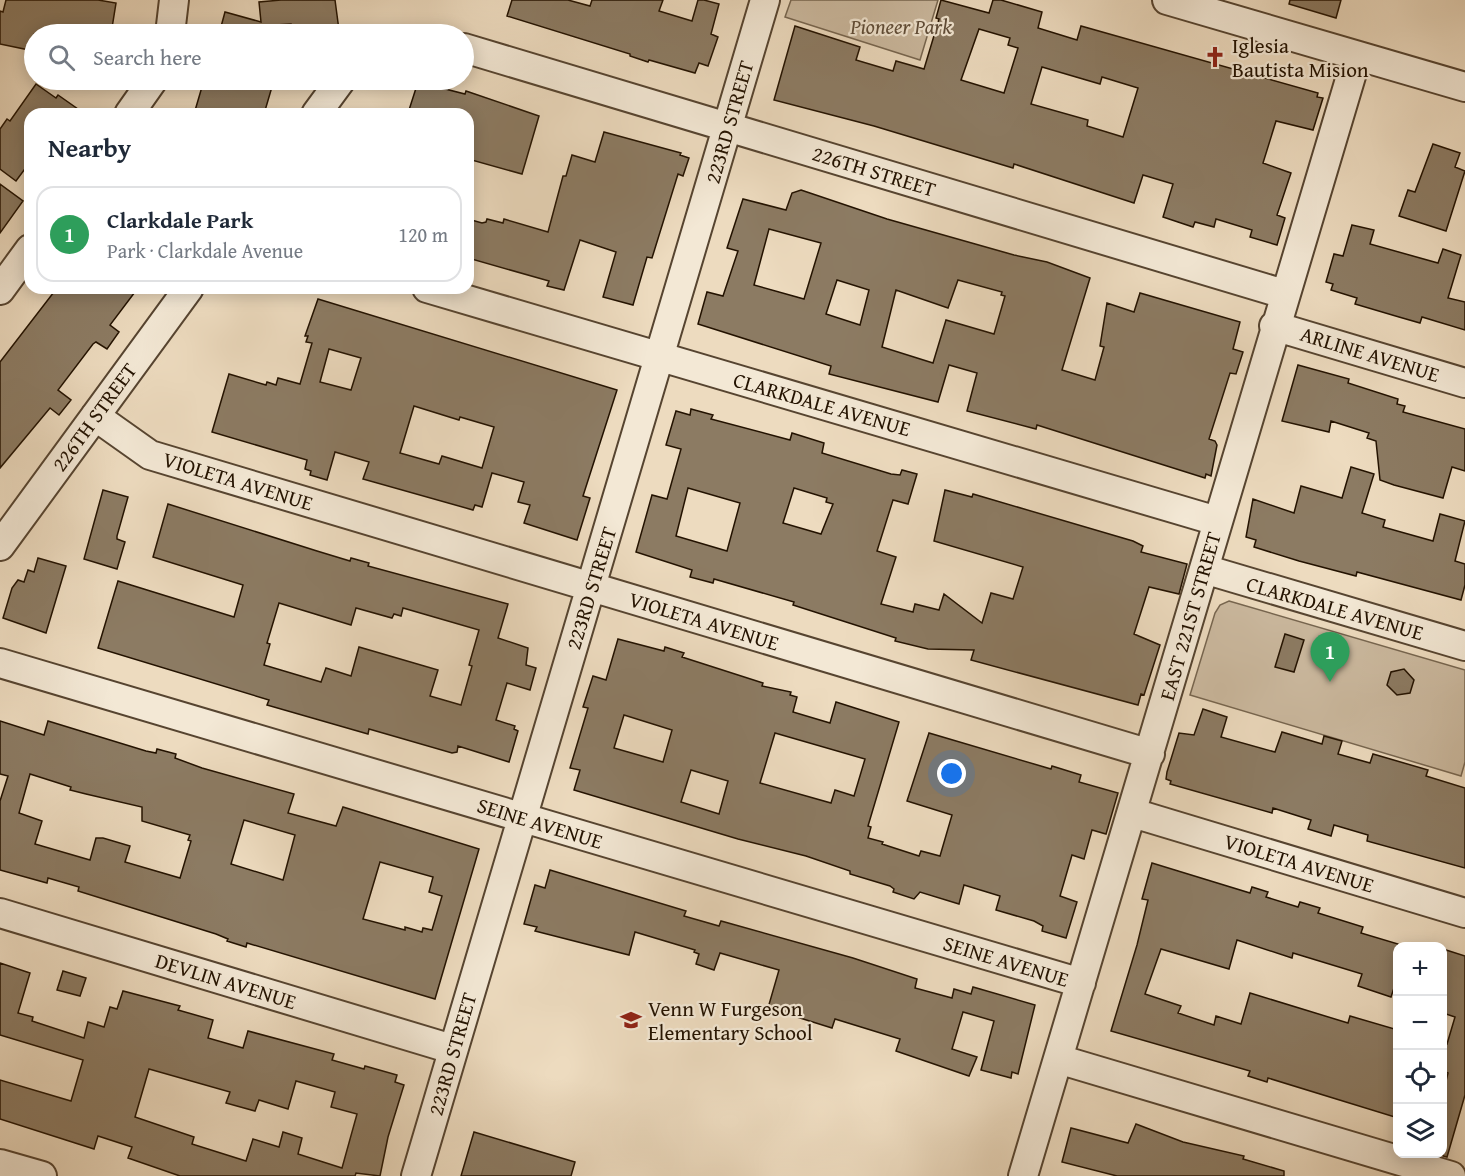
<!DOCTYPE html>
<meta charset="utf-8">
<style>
body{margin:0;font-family:"Gentium Book Plus",serif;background:#f6f6f7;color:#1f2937}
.controls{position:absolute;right:18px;bottom:18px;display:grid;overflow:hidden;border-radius:12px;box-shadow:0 3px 15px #0003}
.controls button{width:54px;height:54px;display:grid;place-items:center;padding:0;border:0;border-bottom:2px solid #e0e1e3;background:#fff;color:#1f2937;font:30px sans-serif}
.you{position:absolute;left:952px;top:774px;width:21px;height:21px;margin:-15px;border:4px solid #fff;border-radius:50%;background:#1a73e8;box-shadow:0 0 0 9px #1a73e833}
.badge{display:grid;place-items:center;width:39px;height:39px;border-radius:50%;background:#8f2418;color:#fff;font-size:20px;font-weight:700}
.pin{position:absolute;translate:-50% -50px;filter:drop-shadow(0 2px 3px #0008)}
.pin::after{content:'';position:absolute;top:32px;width:21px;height:18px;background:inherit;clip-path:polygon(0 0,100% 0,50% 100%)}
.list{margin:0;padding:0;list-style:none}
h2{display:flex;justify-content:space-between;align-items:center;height:78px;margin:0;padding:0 24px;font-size:26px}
h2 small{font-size:20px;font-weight:400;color:#747a83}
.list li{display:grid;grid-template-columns:39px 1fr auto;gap:18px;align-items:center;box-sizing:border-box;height:96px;margin:0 12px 12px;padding:0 12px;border:2px solid #e0e1e3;border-radius:18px}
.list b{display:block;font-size:22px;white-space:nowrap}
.list p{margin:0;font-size:20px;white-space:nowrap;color:#747a83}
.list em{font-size:20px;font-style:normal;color:#747a83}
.icon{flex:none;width:33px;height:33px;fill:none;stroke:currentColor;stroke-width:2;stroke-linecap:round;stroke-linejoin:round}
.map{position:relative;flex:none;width:1465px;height:1176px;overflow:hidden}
.search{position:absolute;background:#fff;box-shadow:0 3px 15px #0003;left:24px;top:24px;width:450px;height:66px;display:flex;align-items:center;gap:15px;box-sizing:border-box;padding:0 21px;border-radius:33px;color:#747a83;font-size:22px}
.panel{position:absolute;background:#fff;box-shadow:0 3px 15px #0003;left:24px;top:108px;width:450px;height:186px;border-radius:18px}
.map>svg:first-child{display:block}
.green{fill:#cbb99f;stroke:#776650;stroke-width:1.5}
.building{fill:#8c7b63;stroke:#231200;stroke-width:1.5;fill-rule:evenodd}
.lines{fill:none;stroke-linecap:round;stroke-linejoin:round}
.minor-casing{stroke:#564430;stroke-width:32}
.minor{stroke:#f3e8d5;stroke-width:28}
.labels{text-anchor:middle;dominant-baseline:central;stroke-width:4.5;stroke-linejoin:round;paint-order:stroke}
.park-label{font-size:21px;font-style:italic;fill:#5e4c38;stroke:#f3e8d5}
.poi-label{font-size:21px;fill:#231200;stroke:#f3e8d5;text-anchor:start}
.street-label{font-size:21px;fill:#231200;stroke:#f3e8d5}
</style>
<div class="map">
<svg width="1465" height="1176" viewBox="0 0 1465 1176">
<rect width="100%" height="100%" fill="#eddbbf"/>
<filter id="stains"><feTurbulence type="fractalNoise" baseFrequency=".00333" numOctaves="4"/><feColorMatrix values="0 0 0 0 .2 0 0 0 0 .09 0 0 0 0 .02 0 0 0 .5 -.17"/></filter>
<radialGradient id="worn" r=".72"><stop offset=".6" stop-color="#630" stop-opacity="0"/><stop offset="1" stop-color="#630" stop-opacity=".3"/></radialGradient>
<!-- green -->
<path class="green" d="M791,0H938L920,60L785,17Z
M1229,601L1465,670V762L1461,776L1190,695L1215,613L1220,605Z"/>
<!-- building -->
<path class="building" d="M6,0H98L116,3L111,34H34V51L0,44V11L3,12Z
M281,0H335L339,30L292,34L291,24L275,25L289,29L288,34H219L225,12L261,22L259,2Z
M512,0H568L590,6L592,0H663L659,11L692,21L698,0H704L719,4L711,34L718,37L708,66L699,63L695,73L649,60L648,62L630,56V54L507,16Z
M941,0L989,13L993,0H1001L1042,12L1038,28L1077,40L1081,26L1318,93L1317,97L1323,98L1313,130L1276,121L1263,163L1291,173L1277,215L1285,218L1277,245L1250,237L1252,230L1216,219L1214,227L1195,222L1193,227L1163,217L1173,184L1143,175L1134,203L1014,164L1013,168L874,126L774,100L795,26L860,47L856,60L893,71L896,61L924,69L939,19L936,18ZM979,29L1010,38L1008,45L1018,48L1004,93L961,80ZM1042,67L1100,84L1102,77L1138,88L1123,137L1087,126L1088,120L1031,104Z
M1290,0H1341L1336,18L1289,4Z
M204,80H274L264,114H194Z
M418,82L465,94L466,91L539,116L522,174L468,159V114H423L409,110Z
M36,84L56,98L58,95L85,114H30V162L16,181L0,169V129L7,119L10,121Z
M604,132L681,153L680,155L689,158L683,176L678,174L652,258L647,257L633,305L603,297L616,252L580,240L564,290L547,286L549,281L468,258V219L482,223L486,222L487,219L503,223L504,219L548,232L563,176H566L572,155L595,162Z
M1433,144L1460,153L1455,167L1465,171L1446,231L1399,216L1408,190L1415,192Z
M0,184L23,201L0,233Z
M801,190L887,219L1014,255L1047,262L1090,278L1062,370L1095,380L1104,347L1100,346L1107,303L1134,312L1140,293L1240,322L1233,349L1243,352L1236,374L1230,373L1209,439L1215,441L1217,445L1211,476L1206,474L1205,478L1037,425L1036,429L967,411L977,373L949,365L938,402L829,374L831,366L698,324L707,292L723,296L738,251L727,248L743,199L786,210L792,193ZM769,229L821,243L804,299L754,285ZM837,280L869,290L860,325L826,314ZM958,280L1002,292L1001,295L1005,296L994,334L946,320L933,363L882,347L896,290L948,308Z
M1352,225L1374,230L1370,244L1438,263L1443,249L1461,255L1448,298L1465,302V330L1422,317L1420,323L1399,317L1355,304L1357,298L1331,290L1333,284L1326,282L1334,254L1343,256Z
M57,288H138L110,325L119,332L107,349L96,342L93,344L58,390L71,400L59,415L50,408L0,468V362Z
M318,299L617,390L583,496L590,498L577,540L524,523L530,505L518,502L524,482L492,473L482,507L475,505L473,510L363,479L369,462L335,452L327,480L310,475L311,471L305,469L307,460L212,432L229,374L266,385L267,382L276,385L278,378L300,384L312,343L306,342L308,336H305ZM329,349L361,358L351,390L320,382ZM414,406L459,420L460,417L494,427L482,468L442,456L439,464L400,453Z
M1298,365L1349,379L1348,383L1398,399L1397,404L1405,406L1403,412L1465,429V471L1452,467L1443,498L1394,485L1380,480L1376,441L1367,438L1369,433L1331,421L1329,432L1282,421Z
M691,409L713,415L711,419L790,440L792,433L824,443L822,453L891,474L900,475L902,470L917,474L908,504L893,500L877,551L896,557L881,604L913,612L915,604L939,610L944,594L982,623L991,593L1013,599L1023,567L934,541L945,490L972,497L973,494L1133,541L1143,546L1141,552L1187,564L1179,594L1149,587L1134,634L1160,645L1144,695L1141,694L1138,705L971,660L974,650L928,649L895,641L896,638L793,605L794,602L714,579L713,583L690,577L692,570L636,552L652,495L667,499L681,449L666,445L676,411L690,415ZM688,488L740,503L727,551L676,536ZM794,488L827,498L826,502L833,504L821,534L783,523Z
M1351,467L1374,474L1362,513L1385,520L1383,527L1433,541L1440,514L1465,521L1455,561L1465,564V585L1461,600L1357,572L1356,576L1299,561L1254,547L1256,540L1246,537L1253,499L1294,513L1301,486L1342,498Z
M103,490L128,497L117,536V539L125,542L117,569L84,559Z
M168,504L317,551L350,561L351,558L369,563L368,566L508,604L498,638L528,648L526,665L536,668L530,690L507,683L496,720L515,726L514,729L518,731L509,762L458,746L457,752L452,753L369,729L368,734L267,705L269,700L98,648L118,581L234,617L243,585L153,557ZM279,603L351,625L356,608L392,618L394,614L401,616L403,608L479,630L469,665L472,666L461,705L430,696L438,670L359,647L351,676L326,668L321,682L264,665L270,644L267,643Z
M38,558L66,566L46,633L3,618L12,588L18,580L24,582L28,570L34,572Z
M1285,634L1304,640L1294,672L1275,667Z
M618,639L664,651L665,647L684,653L682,657L763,683L762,686L791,692L790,695L797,697L793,712L830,723L836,702L899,722L868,826L871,827L868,838L883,842L882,844L919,856L921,851L940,856L952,815L907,801L929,733L1051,769L1052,766L1081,775L1079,782L1118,793L1106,834L1092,830L1084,859L1072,855L1060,896L1077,902L1066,938L1042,931L1043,926L1034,921L996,910L1000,896L964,885L959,904L920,892L914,899L893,892L894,889L890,886L850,874V871L806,856L738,839L574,790L580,770L570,768L588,708L583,707L593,676L606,680ZM624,715L672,730L663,762L614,748ZM775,733L865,759L854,796L835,790L831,803L760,783ZM691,770L728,781L719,814L681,802Z
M1404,669L1414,680L1410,693L1397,695L1387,685L1391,672Z
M1203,709L1227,717L1221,737L1275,752L1282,732L1322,744L1324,736L1342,741L1338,754L1370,763L1373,754L1428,770L1426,776L1465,788V868L1367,841L1368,835L1334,825L1331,836L1308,829L1311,820L1273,808L1272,813L1170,784L1171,781L1166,779L1167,772L1179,733L1194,735Z
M0,721L44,735L48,721L146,751L156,753L157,749L176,754L175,758L202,768L294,794L288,813L336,826L343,807L479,849L435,999L247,943L246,947L227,941L228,939L216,934L78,891L79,887L48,878L47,883L0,870V801L8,776L0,774ZM30,774L71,787L70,790L86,794L142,807V821L190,835L188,840L191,841L180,878L125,862L130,846L103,838H96L90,860L35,844L42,821L19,813ZM244,820L295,835L283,880L231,864ZM380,862L433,877L429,892L442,896L432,930L423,928L422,932L405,927V930L363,919Z
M1152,863L1250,893L1252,887L1268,892L1266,897L1298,907L1300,902L1320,908L1318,913L1363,927L1361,933L1398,944V976L1391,997L1358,986L1362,974L1293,953L1292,958L1237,940L1229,969L1161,949L1145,994L1181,1006L1178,1013L1214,1025L1216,1016L1241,1024L1250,993L1348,1023L1350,1016L1398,1030V1118L1268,1078L1267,1082L1248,1076L1250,1071L1111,1031L1137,945L1148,900L1142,899Z
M550,870L686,911L684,916L719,926L721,921L853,958L917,979L915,988L952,998L954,989L971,994L973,987L1035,1005L1018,1074L1012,1072L1011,1078L981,1070L994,1021L963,1012L952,1049L977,1057L969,1076L896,1051L900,1039L835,1019L832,1028L768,1008L779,970L720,953L714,970L696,964L699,954L694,952L695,950L635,932L629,955L535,931L537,927L524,924L535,885L545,888Z
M1443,949L1465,956V1095L1447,1157L1443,1156V1093L1448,1073L1443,1071V1043L1447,1044L1455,1017L1443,1013Z
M0,963L30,973L18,1013L33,1017L32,1021L84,1038L88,1022L104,1027L110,1007L117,1009L123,991L180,1006L178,1010L213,1020L208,1038L243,1048L248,1031L334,1054L332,1060L364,1069L365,1066L397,1075L395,1082L404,1085L388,1137L380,1176L356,1173L355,1176H180L128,1158L132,1147L98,1136L94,1149L0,1119V1080L71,1101L83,1060L0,1035ZM149,1069L230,1092L226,1103L255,1111L259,1100L288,1109L296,1081L335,1092L331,1107L357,1114L342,1168L298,1154L302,1138L283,1132L279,1147L253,1139L246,1161L192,1144L194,1137L135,1117Z
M63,971L86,978L80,996L57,990Z
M1136,1124L1183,1142L1244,1156L1243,1159L1284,1171V1176H1117L1062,1162L1071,1128L1128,1143Z
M474,1132L575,1162L571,1176H461Z"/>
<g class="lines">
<defs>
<path id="minor" d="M1167,0L1465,87
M170,34L174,0
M464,48L1284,294
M129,114L153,80
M316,114L341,80
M427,288L1217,521
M0,290L30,249
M1274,326L1465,383
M95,416L150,455L1150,754
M0,546L189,288
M1204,569L1465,646
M0,663L1081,983
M1133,813L1465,913
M0,913L452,1049
M1058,1059L1451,1176
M0,1164L42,1176
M416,1176L765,0
M1023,1176C1136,803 1243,429 1357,56"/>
</defs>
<!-- minor casing -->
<use href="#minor" class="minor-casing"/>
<!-- minor -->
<use href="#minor" class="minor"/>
</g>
<!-- icons -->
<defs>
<symbol id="church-bare" viewBox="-9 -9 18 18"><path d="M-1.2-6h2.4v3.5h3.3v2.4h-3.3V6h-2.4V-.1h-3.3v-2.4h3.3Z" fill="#8f2418" stroke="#f3e8d5" stroke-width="2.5" paint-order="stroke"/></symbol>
<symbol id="school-bare" viewBox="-9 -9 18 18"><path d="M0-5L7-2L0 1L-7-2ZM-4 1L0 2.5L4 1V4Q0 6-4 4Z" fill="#8f2418" stroke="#f3e8d5" stroke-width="2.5" paint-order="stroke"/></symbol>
</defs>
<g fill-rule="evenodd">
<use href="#church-bare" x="1200" y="42" width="30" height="30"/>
<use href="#school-bare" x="616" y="1005" width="30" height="30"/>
</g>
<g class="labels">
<!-- park labels -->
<g class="park-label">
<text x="901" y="26">Pioneer Park</text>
</g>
<!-- poi labels -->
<g class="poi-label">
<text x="1232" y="45">Iglesia<tspan x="1232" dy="24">Bautista Mision</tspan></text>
<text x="648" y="1008">Venn W Furgeson<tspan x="648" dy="24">Elementary School</tspan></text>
</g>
<!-- street labels -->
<g class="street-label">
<text transform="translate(729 122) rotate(-74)">223RD STREET</text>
<text transform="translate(874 171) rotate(17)">226TH STREET</text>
<text transform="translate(1370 354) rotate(17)">ARLINE AVENUE</text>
<text transform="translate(822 404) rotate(16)">CLARKDALE AVENUE</text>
<text transform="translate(94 417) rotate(-54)">226TH STREET</text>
<text transform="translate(238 481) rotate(17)">VIOLETA AVENUE</text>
<text transform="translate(591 588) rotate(-73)">223RD STREET</text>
<text transform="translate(1335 608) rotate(16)">CLARKDALE AVENUE</text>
<text transform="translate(1190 616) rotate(-74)">EAST 221ST STREET</text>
<text transform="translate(704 621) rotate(17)">VIOLETA AVENUE</text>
<text transform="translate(540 823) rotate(17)">SEINE AVENUE</text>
<text transform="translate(1299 863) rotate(17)">VIOLETA AVENUE</text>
<text transform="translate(1006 961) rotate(17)">SEINE AVENUE</text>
<text transform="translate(226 981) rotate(17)">DEVLIN AVENUE</text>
<text transform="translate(452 1054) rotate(-74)">223RD STREET</text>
</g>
</g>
<rect width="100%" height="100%" filter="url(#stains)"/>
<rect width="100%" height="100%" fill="url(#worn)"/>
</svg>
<div class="controls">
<button>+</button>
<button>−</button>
<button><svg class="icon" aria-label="locate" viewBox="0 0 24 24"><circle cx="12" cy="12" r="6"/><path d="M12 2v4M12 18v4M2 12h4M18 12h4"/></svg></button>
<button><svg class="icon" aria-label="layers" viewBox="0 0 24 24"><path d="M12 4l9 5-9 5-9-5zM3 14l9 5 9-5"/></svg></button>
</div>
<div class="you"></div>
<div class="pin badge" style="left:1330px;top:682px;background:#2e9e5b">1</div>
<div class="search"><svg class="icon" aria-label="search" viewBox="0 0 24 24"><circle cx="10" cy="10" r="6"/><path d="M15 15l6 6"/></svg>Search here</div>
<section class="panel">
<h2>Nearby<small></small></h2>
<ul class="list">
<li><span class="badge" style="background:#2e9e5b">1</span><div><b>Clarkdale Park</b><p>Park · Clarkdale Avenue</p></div><em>120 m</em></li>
</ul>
</section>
</div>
